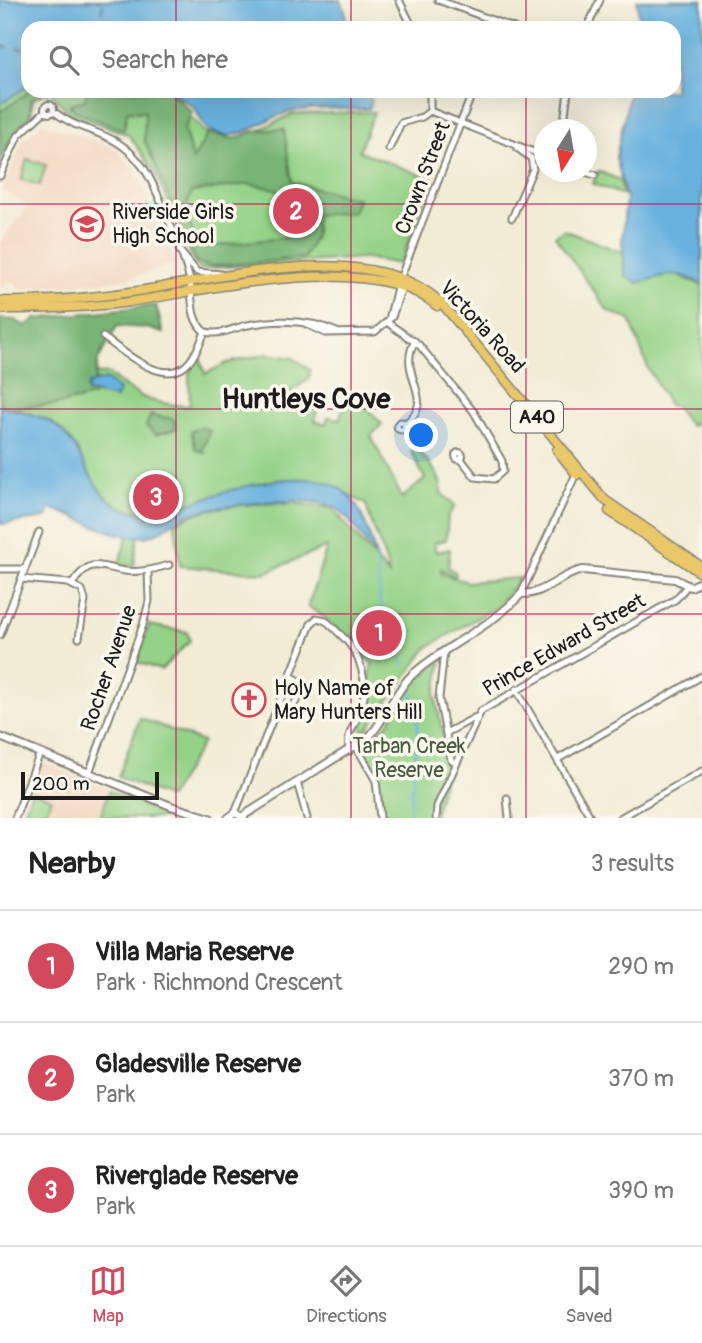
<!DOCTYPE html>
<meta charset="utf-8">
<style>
body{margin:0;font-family:Pangolin,sans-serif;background:#f2f2f2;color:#222}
.compass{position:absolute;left:534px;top:119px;width:63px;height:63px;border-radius:50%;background:#fff;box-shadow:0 7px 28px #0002;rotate:191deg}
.scale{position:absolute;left:21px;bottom:18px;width:138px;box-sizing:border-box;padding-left:7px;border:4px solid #1c1c1c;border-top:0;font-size:19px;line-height:24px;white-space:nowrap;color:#1c1c1c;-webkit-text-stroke:5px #fbf7ec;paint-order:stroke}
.you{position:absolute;left:422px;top:436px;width:24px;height:24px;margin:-18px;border:5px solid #fff;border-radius:50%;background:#1a73e8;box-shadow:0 0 0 10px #1a73e833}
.badge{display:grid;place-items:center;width:46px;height:46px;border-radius:50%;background:#d1495b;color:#fff;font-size:23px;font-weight:700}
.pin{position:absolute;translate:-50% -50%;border:4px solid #fff;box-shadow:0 2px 7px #0006}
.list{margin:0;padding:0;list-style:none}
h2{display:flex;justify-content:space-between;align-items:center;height:91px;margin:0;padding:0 28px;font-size:30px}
h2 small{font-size:23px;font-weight:400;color:#767676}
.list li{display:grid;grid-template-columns:46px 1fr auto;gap:21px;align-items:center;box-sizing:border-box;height:112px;padding:0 28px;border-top:2px solid #e0e0e0}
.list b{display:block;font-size:26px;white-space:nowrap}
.list p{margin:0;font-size:23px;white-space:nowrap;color:#767676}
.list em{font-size:23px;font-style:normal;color:#767676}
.icon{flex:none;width:38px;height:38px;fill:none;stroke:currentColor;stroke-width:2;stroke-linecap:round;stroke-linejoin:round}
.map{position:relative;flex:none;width:702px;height:818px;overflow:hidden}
.search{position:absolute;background:#fff;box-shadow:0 7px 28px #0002;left:21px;right:21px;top:21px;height:77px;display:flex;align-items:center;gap:18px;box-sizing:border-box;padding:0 24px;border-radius:21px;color:#767676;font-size:26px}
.sheet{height:427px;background:#fff}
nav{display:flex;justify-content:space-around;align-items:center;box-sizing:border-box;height:98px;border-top:2px solid #e0e0e0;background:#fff;font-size:19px;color:#767676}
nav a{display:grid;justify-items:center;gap:4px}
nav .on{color:#d1495b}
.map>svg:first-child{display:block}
.built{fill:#f2d5be}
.green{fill:#94d287;stroke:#587752;stroke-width:2}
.forest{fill:#77b474;stroke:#4a6848;stroke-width:2;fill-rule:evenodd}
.water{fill:#67b1df;stroke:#42667e;stroke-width:2}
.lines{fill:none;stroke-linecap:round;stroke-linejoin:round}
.stream{stroke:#67b1df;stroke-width:2}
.ferry{stroke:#3a586a;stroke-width:2;stroke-dasharray:9 7;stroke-linecap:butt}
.minor-casing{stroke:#878478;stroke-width:9}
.tertiary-casing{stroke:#878478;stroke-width:10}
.trunk-casing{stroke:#878478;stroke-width:11}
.minor{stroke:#fff;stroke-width:5}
.tertiary{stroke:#fff;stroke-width:6}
.trunk{stroke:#eac769;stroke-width:8}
.grid{fill:none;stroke:#c2185b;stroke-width:2;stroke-opacity:0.55}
.labels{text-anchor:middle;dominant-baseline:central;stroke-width:7;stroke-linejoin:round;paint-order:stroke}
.shield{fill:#fbf7ec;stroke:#5f5e5a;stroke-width:2}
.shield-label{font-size:19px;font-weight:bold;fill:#1c1c1c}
.street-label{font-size:21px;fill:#1c1c1c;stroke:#fbf7ec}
.poi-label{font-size:21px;fill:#1c1c1c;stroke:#fbf7ec;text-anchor:start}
.park-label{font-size:21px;fill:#465c41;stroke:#fbf7ec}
.district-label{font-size:28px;font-weight:bold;fill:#1c1c1c;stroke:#fbf7ec}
</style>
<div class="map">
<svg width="702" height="818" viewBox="0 0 702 818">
<rect width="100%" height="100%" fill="#fbf7ec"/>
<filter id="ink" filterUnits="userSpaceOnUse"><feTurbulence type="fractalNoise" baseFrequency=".0143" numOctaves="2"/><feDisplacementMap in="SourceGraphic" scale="14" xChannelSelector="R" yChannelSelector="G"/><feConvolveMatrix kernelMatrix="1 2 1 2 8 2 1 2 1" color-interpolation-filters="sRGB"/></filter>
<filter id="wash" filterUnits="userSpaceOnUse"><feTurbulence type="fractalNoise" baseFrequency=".00686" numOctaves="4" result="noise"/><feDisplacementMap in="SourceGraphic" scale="28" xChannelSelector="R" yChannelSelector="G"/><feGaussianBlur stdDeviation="1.57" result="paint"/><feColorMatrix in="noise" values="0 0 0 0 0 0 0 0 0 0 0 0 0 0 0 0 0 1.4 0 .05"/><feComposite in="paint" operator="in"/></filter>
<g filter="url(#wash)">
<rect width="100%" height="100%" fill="#f2ecd5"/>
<!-- built -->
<path class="built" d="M42,123L115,148L140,178L176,263L129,279L20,290L16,283L9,281L0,290V242L28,206L2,190L23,140Z
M42,762L110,790L181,818H19Z"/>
<!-- green -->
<path class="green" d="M28,86V91H46C33,96 31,102 32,115L0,160V104Z
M53,91H165L215,142L237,141L292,114L374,112L359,151L432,179L400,264L365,258L200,269L195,265L154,171L129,135L71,114L53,96Z
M27,159L46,165L40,185L21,180Z
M598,171L620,180L623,195L593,184Z
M564,230L624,253L625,275L650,279L674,274L702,285V420L690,426L675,406L669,405L648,368L630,320L608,311L555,236Z
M267,354L293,358L310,370L309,379L289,393L300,406L316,395L319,398L315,421L326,424L328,417L339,419L344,406L359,400L382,424L371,436L402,498L425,479L411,451L415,447C426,460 443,475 441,493L455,506L448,516L446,540L434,543L436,552L450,549L448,567L456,573L455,577L441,569L442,574L467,582L520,578L496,607L428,647L361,737L372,663L325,618L308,606L327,547L264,573L180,566L175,524C210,500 291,501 332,508L389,575C385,549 371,529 366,504C349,496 331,482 312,480C252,470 176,524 129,510C84,496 91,458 62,431C55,425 46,422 38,418C30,414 23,410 14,409V405L78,373L109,374C138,399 153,404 190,406L189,373L196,355L200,357L205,374L227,363Z
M127,536L138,537L134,566L119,564Z
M149,625L187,632L190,641L161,670L137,662Z
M442,661L435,695L449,762L433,818H383L379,779L363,748L387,725L412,682Z
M140,718L203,742L169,798L118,777Z
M32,791L51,798L44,818L25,811Z
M109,791L175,818H100Z"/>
<!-- forest -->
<path class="forest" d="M30,91H52L31,99L30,114L9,141L0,163V112Z
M87,91H169L192,112L184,129L193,160L208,133L235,139L253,131L284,129L292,182L358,199L353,212L316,215L315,236L304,258L212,266L197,263L144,139L145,112L127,111L124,130L75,111L69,104L85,100ZM248,184L276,189L286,202L288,213L299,214L298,223L290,237L211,246L195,237L184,212L192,192Z
M156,305L163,333L147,328L117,326L98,360L93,396L61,404L8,408L0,406V319L15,320L25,326L36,319Z
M151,415L174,419L176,429L156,435L146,426Z
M202,427L210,431L202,451L207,453L196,450L191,431Z"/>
<!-- water -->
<path class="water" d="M0,0H340L345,10L347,28H28V86L0,104Z
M637,0H702V285C677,268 664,276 638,283L625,275L622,241L626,198L616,157L630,91H674V28H640Z
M171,91H366L372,101L369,109C343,109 319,107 293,111C267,115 239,145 213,132C201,127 201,116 193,107C187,101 178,97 171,91Z
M106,379L119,390L116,398L87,392L88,384Z
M0,406C21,412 44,414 62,431C89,457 88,497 129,510C154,517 179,507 202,499C239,487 320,461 350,497C364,514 370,536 376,556C363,541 351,517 334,507C310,494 216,505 190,514C174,519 158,537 142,537C112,538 79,517 50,508L47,517L41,519L0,524Z"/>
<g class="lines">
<!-- stream -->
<path class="stream" d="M377,556L380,602L404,666
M409,818L418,728L410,686"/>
<!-- ferry -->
<path class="ferry" d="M98,28L104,0
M0,46L28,49"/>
</g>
</g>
<g filter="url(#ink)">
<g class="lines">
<defs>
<path id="minor" d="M399,0L413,28
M438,0L514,28
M587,28L600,0
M430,91V111
M44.5 109a4.5 4.5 0 1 1 9 0a4.5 4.5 0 1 1-9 0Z
M53,111C86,137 114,127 143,167C156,185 183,254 189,277C194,297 188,318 205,332C220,335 230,330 243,326C274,319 308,319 337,332
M430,111L544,156
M563,130L568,91
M389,149L401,123L422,117L430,111
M585,172L595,175
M0,176L18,136L45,111
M512,218L533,169L531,158L517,148
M179,250L197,272L221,274
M388,323L398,284L473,91
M388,323L419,345L474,412L502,461L503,471L494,479L475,477L461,459
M306,324L325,333L375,332L392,317L402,287
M103,337C123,351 167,391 190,361C197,353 201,341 205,332
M397 426a4 4 0 1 1 8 0a4 4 0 1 1-8 0Z
M404,424C440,401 395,374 415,341
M455.5 456a3.5 3.5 0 1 1 7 0a3.5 3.5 0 1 1-7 0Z
M0,569H25
M21,579L68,583L82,590L85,600L79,638
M72,584C92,556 97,567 125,571C140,573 154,569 169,565
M521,594L576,474
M0,635L39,532
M444,651L439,698L451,760L455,763
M516,689L591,818
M278,707H292L299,697L301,682L291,676
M446,733L476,717
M356,746L376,781L380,818
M558,759L702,676
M89,773L143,625L149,601L148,571
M297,782L307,818
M507,798L509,818
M235,813L311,624L317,618C327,619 332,627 340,634C360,651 370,683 361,710C356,724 344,735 350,751
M15,818L40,753
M436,818L437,806L481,711L676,599L687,586
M620,818L702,771"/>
<path id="tertiary" d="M0,737L171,806L210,818
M243,816L369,737C386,719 394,692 412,675C445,645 491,628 521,594C545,595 560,574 583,570L675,579L691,587L702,581
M228,818L235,813L244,818"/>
<path id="trunk" d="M0,301C46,302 92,298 138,291C224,278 376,235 444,306L605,500L702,567
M0,309C43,309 86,308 129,302C207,290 373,249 437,306
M557,450L577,475
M609,511L702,574"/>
</defs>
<!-- minor casing -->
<use href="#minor" class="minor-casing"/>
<!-- tertiary casing -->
<use href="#tertiary" class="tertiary-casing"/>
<!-- trunk casing -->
<use href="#trunk" class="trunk-casing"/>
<!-- minor -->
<use href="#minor" class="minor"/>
<!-- tertiary -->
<use href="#tertiary" class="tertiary"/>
<!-- trunk -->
<use href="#trunk" class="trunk"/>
</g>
</g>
<!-- grid -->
<path class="grid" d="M176,0V28M351,0V28M526,0V28M176,91V818M351,91V818M526,91V818M0,204H702M0,409H702M0,614H702"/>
<!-- icons -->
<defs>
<symbol id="school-ring" viewBox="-11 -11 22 22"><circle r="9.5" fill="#fbf7ec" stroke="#d1495b" stroke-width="1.5"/><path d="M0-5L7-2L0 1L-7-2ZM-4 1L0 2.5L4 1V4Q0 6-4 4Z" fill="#d1495b"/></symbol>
<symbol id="church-ring" viewBox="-11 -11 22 22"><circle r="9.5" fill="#fbf7ec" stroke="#d1495b" stroke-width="1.5"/><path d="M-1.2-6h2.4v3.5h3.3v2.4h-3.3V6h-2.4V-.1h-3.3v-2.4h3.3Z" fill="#d1495b"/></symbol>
</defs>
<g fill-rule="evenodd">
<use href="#school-ring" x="68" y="205" width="38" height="38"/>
<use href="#church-ring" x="230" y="681" width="38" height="38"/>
</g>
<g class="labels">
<!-- shield labels -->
<rect class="shield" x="511" y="401.5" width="52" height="31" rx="5"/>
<g class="shield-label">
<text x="537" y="417">A40</text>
</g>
<!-- street labels -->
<g class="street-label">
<text transform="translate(423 178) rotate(-69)">Crown Street</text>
<text transform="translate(482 327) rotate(48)">Victoria Road</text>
<text transform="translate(564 645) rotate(-30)">Prince Edward Street</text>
<text transform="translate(109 668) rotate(-71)">Rocher Avenue</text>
</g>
<!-- poi labels -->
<g class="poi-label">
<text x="112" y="212">Riverside Girls<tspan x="112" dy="24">High School</tspan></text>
<text x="274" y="688">Holy Name of<tspan x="274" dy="24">Mary Hunters Hill</tspan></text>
</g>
<!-- park labels -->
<g class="park-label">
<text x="409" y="746">Tarban Creek<tspan x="409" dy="24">Reserve</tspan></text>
</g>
<!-- district labels -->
<g class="district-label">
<text x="306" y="399">Huntleys Cove</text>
</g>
</g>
</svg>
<svg class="compass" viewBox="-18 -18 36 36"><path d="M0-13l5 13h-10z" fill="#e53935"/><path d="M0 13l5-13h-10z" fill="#767676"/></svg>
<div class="scale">200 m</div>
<div class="you"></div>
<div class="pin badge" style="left:379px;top:633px">1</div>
<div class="pin badge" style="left:296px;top:211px">2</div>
<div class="pin badge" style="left:156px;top:497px">3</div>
<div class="search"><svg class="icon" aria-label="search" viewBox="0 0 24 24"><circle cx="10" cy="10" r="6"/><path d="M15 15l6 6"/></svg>Search here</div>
</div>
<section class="sheet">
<h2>Nearby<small>3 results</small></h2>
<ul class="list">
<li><span class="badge">1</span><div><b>Villa Maria Reserve</b><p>Park · Richmond Crescent</p></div><em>290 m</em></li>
<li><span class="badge">2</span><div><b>Gladesville Reserve</b><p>Park</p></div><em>370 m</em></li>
<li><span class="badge">3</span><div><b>Riverglade Reserve</b><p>Park</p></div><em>390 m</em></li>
</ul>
</section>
<nav>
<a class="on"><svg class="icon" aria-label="map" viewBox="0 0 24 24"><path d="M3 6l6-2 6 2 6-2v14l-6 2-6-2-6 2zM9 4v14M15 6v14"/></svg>Map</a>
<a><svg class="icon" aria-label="directions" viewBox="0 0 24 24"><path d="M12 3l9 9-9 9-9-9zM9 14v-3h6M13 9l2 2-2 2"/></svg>Directions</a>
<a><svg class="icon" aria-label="saved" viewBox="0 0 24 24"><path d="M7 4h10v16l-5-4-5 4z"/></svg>Saved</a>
</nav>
